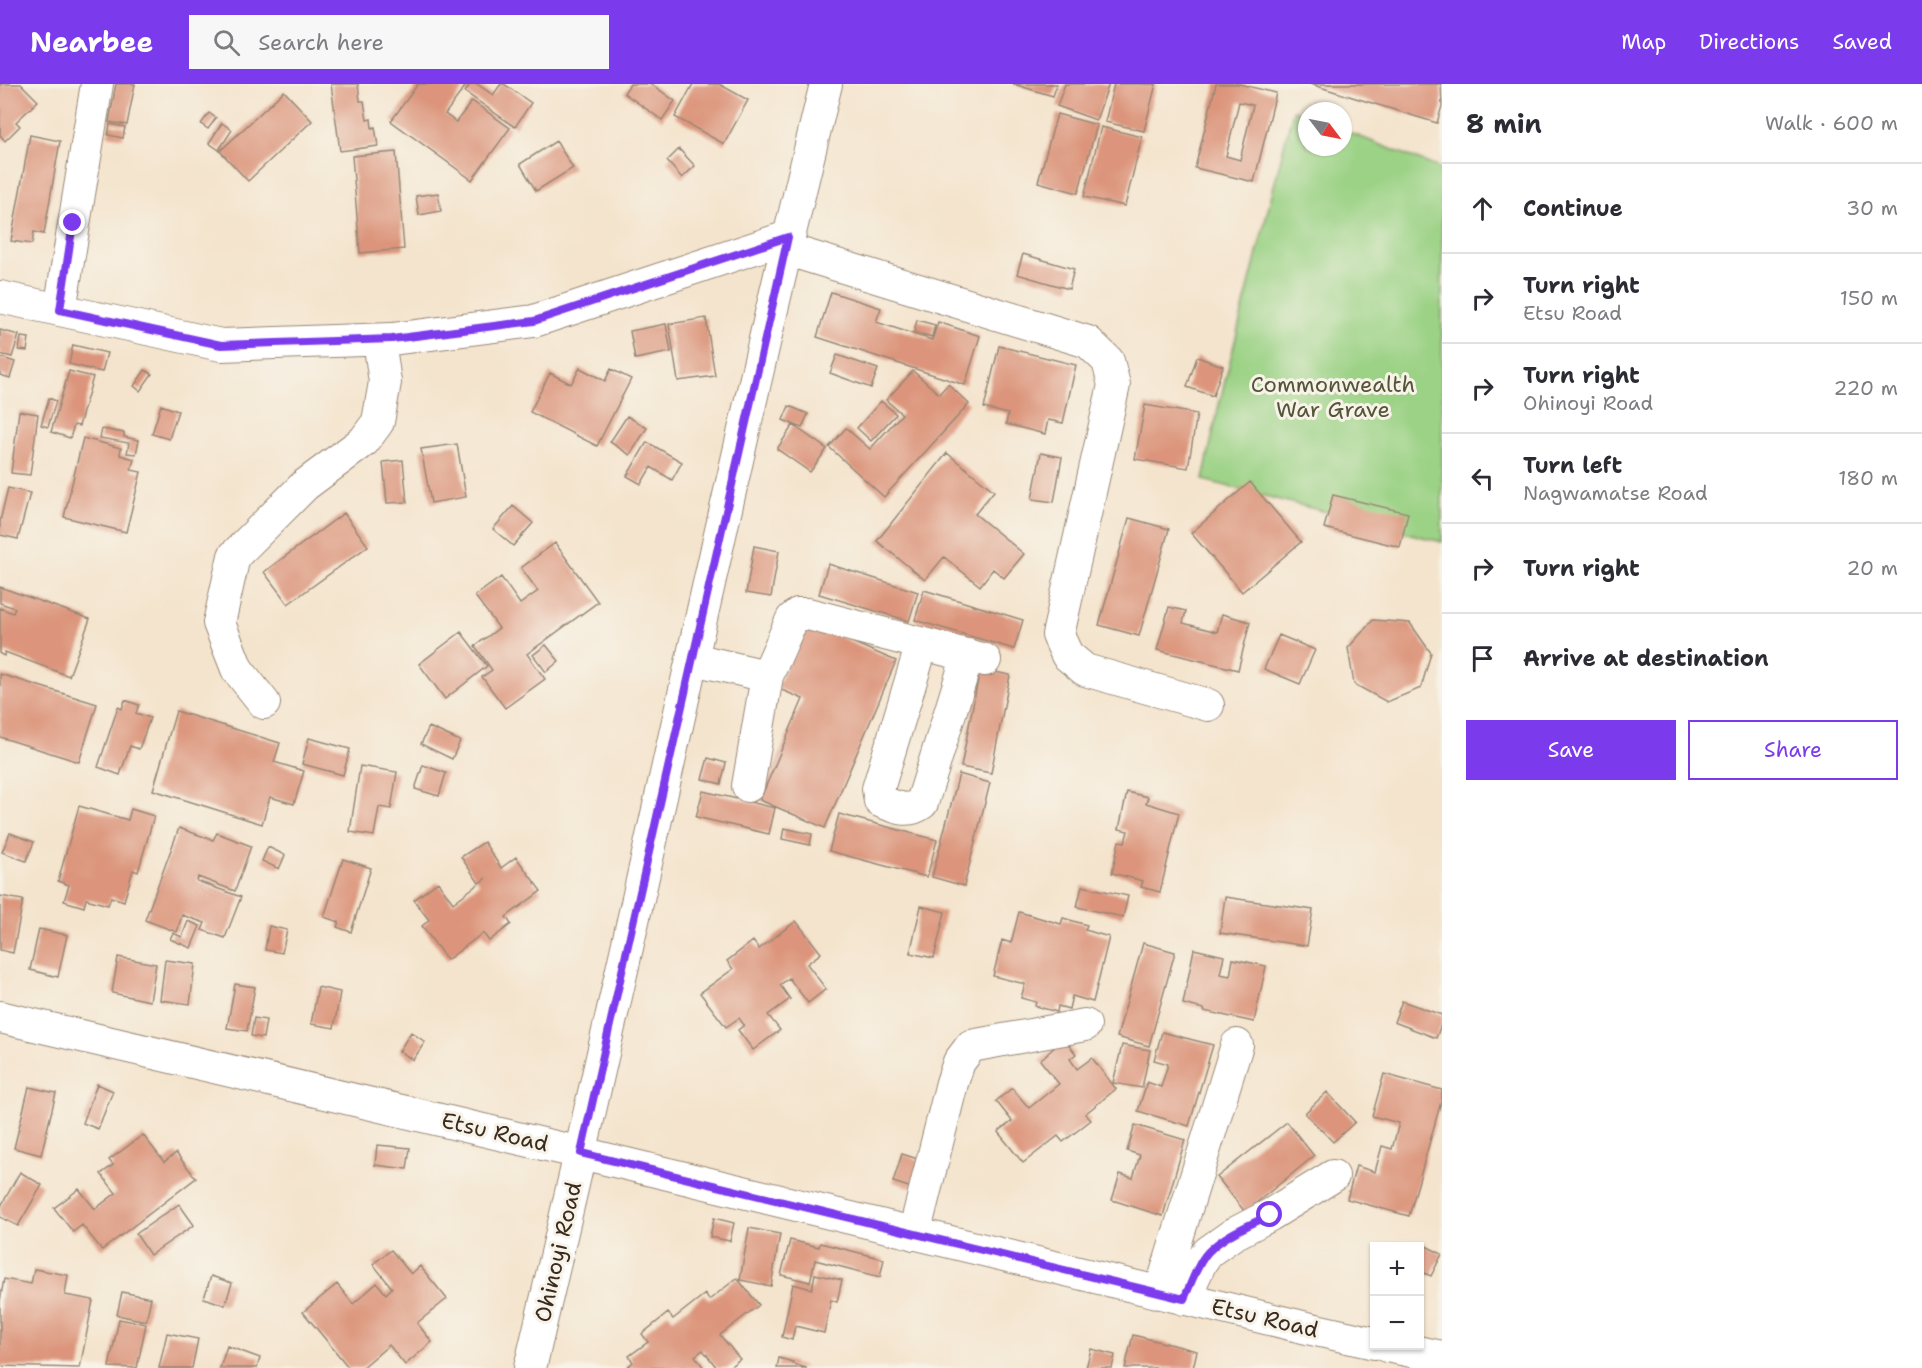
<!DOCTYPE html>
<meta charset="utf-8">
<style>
body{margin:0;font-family:"Shantell Sans",sans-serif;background:#f7f7f7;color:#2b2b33}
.controls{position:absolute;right:18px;bottom:18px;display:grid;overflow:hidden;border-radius:0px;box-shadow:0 2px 4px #0004}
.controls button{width:54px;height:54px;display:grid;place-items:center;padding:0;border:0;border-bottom:2px solid #e1e1e2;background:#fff;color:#2b2b33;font:30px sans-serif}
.compass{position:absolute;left:1298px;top:18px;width:54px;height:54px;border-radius:50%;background:#fff;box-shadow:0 2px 4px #0004;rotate:122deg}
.stop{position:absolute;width:18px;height:18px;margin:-14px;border:4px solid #7c3aed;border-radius:50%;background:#fff}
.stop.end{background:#7c3aed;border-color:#fff;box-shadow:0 2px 6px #0008}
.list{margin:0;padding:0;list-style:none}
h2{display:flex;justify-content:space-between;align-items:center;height:78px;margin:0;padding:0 24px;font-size:26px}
h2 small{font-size:20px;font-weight:400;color:#7c7c81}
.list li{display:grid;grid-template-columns:39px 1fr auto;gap:18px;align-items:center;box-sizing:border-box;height:90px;padding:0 24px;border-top:2px solid #e1e1e2}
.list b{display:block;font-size:22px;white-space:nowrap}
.list p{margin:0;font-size:20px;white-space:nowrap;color:#7c7c81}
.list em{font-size:20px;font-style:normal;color:#7c7c81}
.actions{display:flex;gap:12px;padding:18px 24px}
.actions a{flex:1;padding:14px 0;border:2px solid #7c3aed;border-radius:0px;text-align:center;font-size:21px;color:#7c3aed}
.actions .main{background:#7c3aed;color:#fff}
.icon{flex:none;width:33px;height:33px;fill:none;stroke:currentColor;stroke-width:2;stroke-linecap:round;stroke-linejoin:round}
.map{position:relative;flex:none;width:1442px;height:1284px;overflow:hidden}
header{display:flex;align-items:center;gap:36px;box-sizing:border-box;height:84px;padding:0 30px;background:#7c3aed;color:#fff}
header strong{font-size:28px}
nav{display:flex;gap:33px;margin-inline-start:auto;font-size:21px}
.search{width:420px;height:54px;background:#f7f7f7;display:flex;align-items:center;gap:15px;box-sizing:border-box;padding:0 21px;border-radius:0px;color:#7c7c81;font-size:22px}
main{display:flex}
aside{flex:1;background:#fff}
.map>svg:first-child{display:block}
.green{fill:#9bd285;stroke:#6b7e52;stroke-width:1.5}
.building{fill:#dc957c;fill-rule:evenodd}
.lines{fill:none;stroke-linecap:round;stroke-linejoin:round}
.minor-casing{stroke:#988776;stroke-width:34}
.minor{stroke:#fff;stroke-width:32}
.route{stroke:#7c3aed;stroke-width:8}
.labels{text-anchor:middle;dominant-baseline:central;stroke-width:6;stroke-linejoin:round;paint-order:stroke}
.park-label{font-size:22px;fill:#535438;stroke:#f7f3e8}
.street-label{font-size:22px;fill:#3b2a1e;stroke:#f7f3e8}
</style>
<header>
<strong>Nearbee</strong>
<div class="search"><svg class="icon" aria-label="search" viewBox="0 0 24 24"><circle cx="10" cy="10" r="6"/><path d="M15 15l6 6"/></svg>Search here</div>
<nav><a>Map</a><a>Directions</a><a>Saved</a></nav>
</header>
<main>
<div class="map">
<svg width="1442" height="1284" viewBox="0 0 1442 1284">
<rect width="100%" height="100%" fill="#f7f3e8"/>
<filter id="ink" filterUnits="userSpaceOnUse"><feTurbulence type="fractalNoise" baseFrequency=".0167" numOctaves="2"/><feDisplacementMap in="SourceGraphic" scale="12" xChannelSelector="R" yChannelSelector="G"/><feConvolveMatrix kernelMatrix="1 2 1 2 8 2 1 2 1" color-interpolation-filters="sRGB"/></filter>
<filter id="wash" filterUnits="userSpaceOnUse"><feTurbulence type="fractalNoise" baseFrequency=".008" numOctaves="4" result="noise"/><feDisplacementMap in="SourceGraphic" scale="24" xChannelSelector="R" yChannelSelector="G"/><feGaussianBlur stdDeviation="1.35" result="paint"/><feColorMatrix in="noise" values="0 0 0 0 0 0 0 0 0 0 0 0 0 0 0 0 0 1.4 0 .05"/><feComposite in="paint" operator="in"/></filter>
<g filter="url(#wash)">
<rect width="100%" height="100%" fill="#f4e4cd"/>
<!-- green -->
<path class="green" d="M1293,26L1307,31V63H1343V46L1442,85V458L1203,396L1218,325Z"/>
<g id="blocks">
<!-- building -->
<path class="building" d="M0,0H21L38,17L16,38L20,42L5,57L0,51Z
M116,0H135L127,41L109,38Z
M331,0H358L360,17H364L367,36L371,35L372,44L375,43L378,62L340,67Z
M418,0H467L445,30L456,38L472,17L510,44L472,96L391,37Z
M470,0H477L493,11L501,0H504L531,19L515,43L465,8Z
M630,0H651L675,17L662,36L624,9Z
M693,0H719L748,16L724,60L675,33Z
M1013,0H1057L1053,12Z
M1065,0H1109L1096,36L1057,22Z
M1114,0H1156L1144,47L1105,38Z
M1216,0H1239L1276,9L1254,98L1195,84ZM1239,18L1253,21L1240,76L1226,72Z
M1310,0H1441L1442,22L1437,39Z
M284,7L312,37L248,97L220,67Z
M209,29L216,34L208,45L201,40Z
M1057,30L1097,41L1078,109L1038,98Z
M222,39L232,46L219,66L209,59Z
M110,40L125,43L123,54L108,51Z
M1101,43L1142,53L1125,122L1084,113Z
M30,51L60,57L44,150L34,148L32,160L11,157Z
M556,57L573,84L536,107L520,80Z
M679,65L695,82L682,94L667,77Z
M396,68L404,165L360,169L352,72Z
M438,109L441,127L419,131L416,112Z
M1023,170L1074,185L1069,205L1017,190Z
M831,208L881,224L876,238L932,256L938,238L980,252L965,301L817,253Z
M706,234L715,292L678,297L669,240Z
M917,236L935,241L932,253L914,248Z
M666,240L671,268L635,275L630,247Z
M0,246L19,251L12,273L0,270Z
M21,253L29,254L27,267L19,266Z
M73,261L107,269L102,288L69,280Z
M999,262L1076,281L1063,339L1048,336L1045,350L1006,340L1008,330L984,324Z
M837,271L878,285L871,304L830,289Z
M0,273L15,278L10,294L0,291Z
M1197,273L1223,282L1213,312L1187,303Z
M580,284L605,297L611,285L631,295L597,362L530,328L550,289L571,300Z
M145,286L152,290L140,307L134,302Z
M69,287L93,293L79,342L74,341L70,354L51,348Z
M913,287L939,310L948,300L969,320L884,413L829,363L846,344L870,365L902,330L886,316Z
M49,314L56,317L48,343L41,341Z
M881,317L896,330L871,357L857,344Z
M161,321L178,327L169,355L152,350Z
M1145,321L1197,330L1188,384L1135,375Z
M789,322L808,330L802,344L783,336Z
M19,327L38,330L30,391L11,389Z
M627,332L647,344L630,371L610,358Z
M793,341L827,365L810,388L777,365Z
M102,345L124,349V353L139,356L136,370L127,369L129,359L100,354Z
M83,354L121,364L120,371L134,375L131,386L141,388L126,448L64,433Z
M647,358L682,378L672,396L651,383L641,400L627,392Z
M457,360L466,413L431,419L421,365Z
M947,369L994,407L975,430L1024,470L1004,494L993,485L980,502L944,473L925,496L877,457Z
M1041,369L1062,373L1054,418L1032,415Z
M403,376L407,418L387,419L383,378Z
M1250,398L1301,458L1242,508L1191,449Z
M8,404L30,409L18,455L0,451V437Z
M1333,411L1408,429L1400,463L1324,444Z
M513,422L533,439L513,462L493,445Z
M344,429L368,462L288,520L264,488Z
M1129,434L1169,445L1139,552L1099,541Z
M555,459L598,518L527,570L545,595L505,624L482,593L492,586L475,562L499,544L475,512L501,493L520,520L538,507L521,484Z
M754,462L779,467L771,513L746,509Z
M828,480L918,508L909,537L819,510Z
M0,503L90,535L69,592L5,568L4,572L0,570V524L13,529L15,524L0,519Z
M924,506L1023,536L1014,565L915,536Z
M1169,523L1186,527L1183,539L1217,548L1222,530L1250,538L1238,586L1157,566Z
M1373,536L1410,539L1431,569L1421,604L1387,618L1354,600L1348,564Z
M805,538L896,577L825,744L760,716L803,615L777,604Z
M461,548L487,582L445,615L419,580Z
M1279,551L1315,566L1300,600L1264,585Z
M546,561L559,577L546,588L533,571Z
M980,585L1010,591L991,689L961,683Z
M0,590L97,620L79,678L0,653Z
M125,616L139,621L136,629L150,634L139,665L130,662L120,691L98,683L118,623L122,625Z
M176,627L280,659L274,678L304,687L294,720L270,713L262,740L153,706Z
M429,643L460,657L452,675L421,660Z
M309,654L350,665L343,691L302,680Z
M708,674L726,679L721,700L702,695Z
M423,681L446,689L439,712L415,705Z
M360,682L397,688L391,725L379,723L374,752L350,748Z
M959,690L990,699L964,802L932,793Z
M703,707L775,724L769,750L696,733Z
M1127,708L1148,713L1146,719L1179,729L1160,808L1141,803L1143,797L1112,789L1119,757L1125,758L1128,747L1119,745Z
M79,722L128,736L131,725L154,732L138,788L133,786L124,817L111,813L108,821L86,815L84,823L64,817L69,801L58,797Z
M839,730L937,756L927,793L829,767Z
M179,744L213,756L217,749L251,762L235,807L198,793L197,797L241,813L225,854L202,846L205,839L182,831L177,848L145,836Z
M784,744L812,750L810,761L782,755Z
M10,749L34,758L26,777L2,768Z
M484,758L501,784L516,773L541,807L506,833L511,840L489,857L483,849L447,876L422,842L429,836L414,816L438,798L453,819L486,794L479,799L461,773Z
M268,763L285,771L279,785L262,777Z
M343,775L371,784L351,848L337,843L339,838L324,833Z
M1082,802L1128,812L1123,833L1077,823Z
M0,812L23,816L13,869L0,866Z
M1225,813L1313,826L1307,862L1220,849Z
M921,822L945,828L934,874L910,869Z
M1019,828L1061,840L1063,834L1087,841L1085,846L1109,853L1093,918L1072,912L1069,925L1058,922L1057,928L1035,922L1036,918L1021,914L1025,900L993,892L1002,856L1011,859Z
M188,837L200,842L191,864L170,855L173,849L182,853Z
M796,837L821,869L807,880L826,905L808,919L789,894L780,901L790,915L768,931L780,946L753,966L738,946L744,941L739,934L726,943L700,909L733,885L727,877L753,857L759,865Z
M269,842L287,846L282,869L265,866Z
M39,845L67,851L58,893L30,886Z
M1143,859L1175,868L1149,962L1117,953Z
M1194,865L1224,872L1220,890L1230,892L1233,875L1266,882L1254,938L1204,927V925L1183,920Z
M118,873L156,880L150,917L112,909Z
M165,876L195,880L190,920L160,916Z
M235,900L255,903L247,947L227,944Z
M318,903L340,908L334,944L311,940Z
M1402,917L1442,931V938L1436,954L1394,938Z
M254,934L266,936L263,954L251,952Z
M411,948L425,958L413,976L399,967Z
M1162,948L1213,961L1189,1042L1138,1027L1147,998L1161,1003L1168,980L1154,976Z
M1064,955L1076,970L1070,975L1077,985L1092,974L1116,1005L1085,1030L1091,1036L1063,1058L1058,1052L1023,1079L998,1048L1012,1037L996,1017L1012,1004L1029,1024L1059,1000L1040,976Z
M1122,961L1150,966L1142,1004L1113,999Z
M1384,990L1442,1006V1014L1409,1132L1347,1115L1356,1082L1375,1088L1382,1062L1392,1065L1399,1039L1372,1032Z
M97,1000L113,1007L98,1045L83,1039Z
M29,1003L56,1009L41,1071L14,1064Z
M1327,1008L1355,1038L1333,1058L1305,1029Z
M1287,1038L1314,1072L1245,1128L1217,1093Z
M1135,1041L1185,1056L1163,1132L1112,1116L1120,1090L1133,1094L1140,1071L1127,1067Z
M143,1051L164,1078L176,1069L196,1094L102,1166L82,1141L73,1148L54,1124L79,1105L95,1125L116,1109L101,1090L113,1081L109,1076Z
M377,1061L410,1064L407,1085L375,1081Z
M902,1070L921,1076L912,1104L893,1098Z
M20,1088L42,1101L18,1142L0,1133V1124Z
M179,1120L194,1141L150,1171L136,1150Z
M714,1134L734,1139L730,1157L710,1153Z
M749,1144L780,1150L771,1202L740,1196Z
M790,1156L819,1163L820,1159L884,1175L880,1193L815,1176L810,1198L781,1191Z
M1422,1160L1442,1170L1431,1192L1420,1187V1166Z
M391,1166L411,1190L420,1182L447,1215L417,1239L432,1258L405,1281L389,1261L362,1284H349L303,1228L337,1200L353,1220L377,1199L386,1210L392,1204L373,1180Z
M34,1185L68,1191L65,1211L93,1216L80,1284L0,1282V1217L4,1195L31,1200Z
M815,1190L842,1196L837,1218L831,1216L824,1249L795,1242L792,1256L782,1253L793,1200L812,1205Z
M211,1192L232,1199L225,1221L204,1214Z
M737,1194L759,1221L720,1251L740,1275L728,1284H717L703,1266L695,1272L704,1284H626L633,1278L629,1272L648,1258L642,1250L668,1229L673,1235L705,1210L709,1216Z
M122,1208L151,1214L146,1237L117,1231Z
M119,1235L146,1240L137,1284L109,1283Z
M167,1249L198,1255L192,1284H159Z
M1133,1251L1197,1267L1193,1284H1125Z
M227,1262L260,1274L257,1284H220Z
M1091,1265L1115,1271L1112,1284H1086Z
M779,1274L793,1278V1280L807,1284H777Z"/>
</g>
</g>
<g filter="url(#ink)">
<use href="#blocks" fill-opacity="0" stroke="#988776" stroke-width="1.5"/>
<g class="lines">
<defs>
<path id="minor" d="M785,165L1088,258L1108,277L1114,301L1058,551L1067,571L1085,586L1208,621
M0,213L221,261L392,255L534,237L788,153
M60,226L97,0
M922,560L878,705L880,717C896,723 907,730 922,719L968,571
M693,575L767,592L748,702
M767,592L792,535L798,530H808L985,576
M264,619L237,585L219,539L234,472L305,401L364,357L378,338L385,298L379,256
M0,933L581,1069L1307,1244L1374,1259
M914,1150L952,999L959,978L971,962L1085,941
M1160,1209L1237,961
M1184,1215L1201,1178L1208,1168L1232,1151L1270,1131L1333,1092
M1387,1262L1442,1273
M530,1284C632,857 721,427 826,0"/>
</defs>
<!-- minor casing -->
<use href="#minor" class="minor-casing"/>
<!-- minor -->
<use href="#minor" class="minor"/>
</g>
</g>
<g class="lines" filter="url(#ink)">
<!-- route -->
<path class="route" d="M73,139L60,226L221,261L392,255L534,237L788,153L581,1069L1184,1215C1191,1200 1197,1180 1208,1168C1224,1151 1249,1141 1270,1131"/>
</g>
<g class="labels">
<!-- park labels -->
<g class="park-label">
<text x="1333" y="300">Commonwealth<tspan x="1333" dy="25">War Grave</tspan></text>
</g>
<!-- street labels -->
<g class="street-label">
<text transform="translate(495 1048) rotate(13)">Etsu Road</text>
<text transform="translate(558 1168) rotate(-77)">Ohinoyi Road</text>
<text transform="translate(1265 1234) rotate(13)">Etsu Road</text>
</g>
</g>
</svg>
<div class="controls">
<button>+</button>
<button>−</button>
</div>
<svg class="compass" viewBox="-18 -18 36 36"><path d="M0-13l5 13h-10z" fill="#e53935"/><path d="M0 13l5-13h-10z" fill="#7c7c81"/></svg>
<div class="stop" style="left:1270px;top:1131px"></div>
<div class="stop end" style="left:73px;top:139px"></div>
</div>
<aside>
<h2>8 min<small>Walk · 600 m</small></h2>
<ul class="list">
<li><svg class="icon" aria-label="ahead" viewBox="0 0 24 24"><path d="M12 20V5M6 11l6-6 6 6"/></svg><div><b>Continue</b></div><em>30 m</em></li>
<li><svg class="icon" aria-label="right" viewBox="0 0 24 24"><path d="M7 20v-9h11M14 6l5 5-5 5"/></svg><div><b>Turn right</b><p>Etsu Road</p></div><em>150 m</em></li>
<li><svg class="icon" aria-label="right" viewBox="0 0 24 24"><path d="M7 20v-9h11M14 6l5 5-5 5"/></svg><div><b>Turn right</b><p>Ohinoyi Road</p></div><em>220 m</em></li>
<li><svg class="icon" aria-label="left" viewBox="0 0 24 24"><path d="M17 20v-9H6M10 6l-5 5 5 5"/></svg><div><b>Turn left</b><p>Nagwamatse Road</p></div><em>180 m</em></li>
<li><svg class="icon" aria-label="right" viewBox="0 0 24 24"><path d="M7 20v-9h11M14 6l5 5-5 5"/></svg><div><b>Turn right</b></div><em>20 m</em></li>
<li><svg class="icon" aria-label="arrive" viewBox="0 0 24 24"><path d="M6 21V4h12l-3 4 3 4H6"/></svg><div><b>Arrive at destination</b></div></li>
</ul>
<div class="actions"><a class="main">Save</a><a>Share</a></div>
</aside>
</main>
